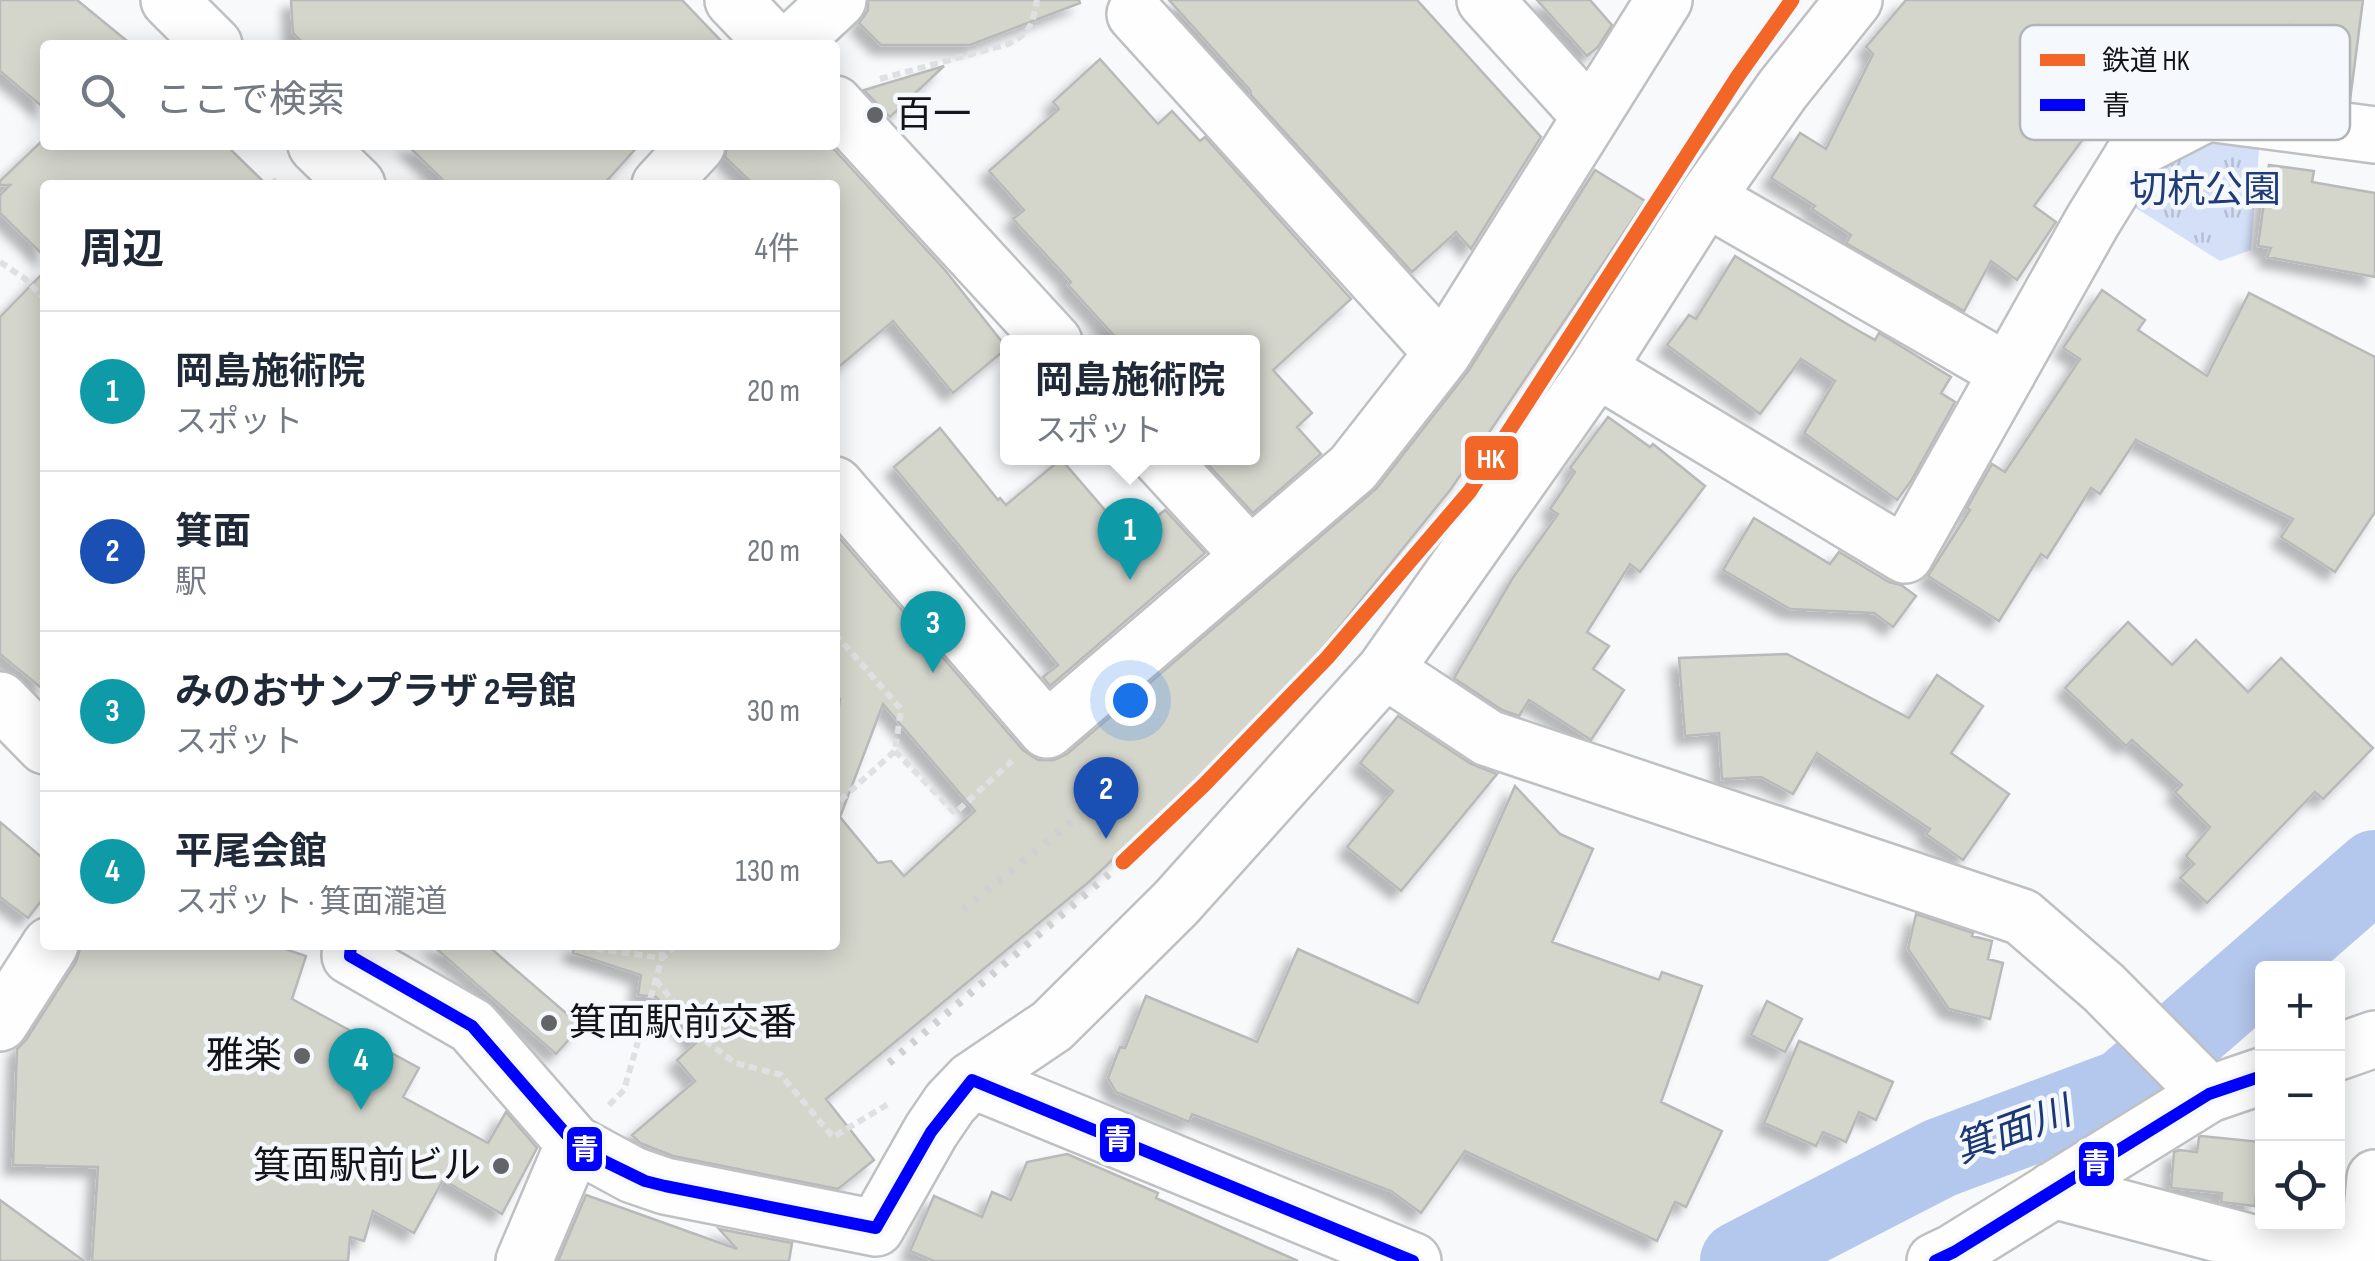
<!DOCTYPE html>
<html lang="ja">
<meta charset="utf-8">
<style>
body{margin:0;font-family:"Sofia Sans Condensed","Noto Sans JP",sans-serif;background:#f2f2f3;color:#1f2937}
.controls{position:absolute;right:30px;bottom:30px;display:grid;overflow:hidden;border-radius:10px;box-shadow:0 5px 25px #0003}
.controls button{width:90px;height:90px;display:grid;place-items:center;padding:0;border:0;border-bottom:2px solid #e0e1e3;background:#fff;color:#1f2937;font:50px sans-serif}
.you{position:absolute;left:1130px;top:700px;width:35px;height:35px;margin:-25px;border:8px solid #fff;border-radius:50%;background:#1a73e8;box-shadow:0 0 0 15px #1a73e833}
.badge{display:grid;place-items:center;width:65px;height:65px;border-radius:50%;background:#0b8043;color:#fff;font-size:32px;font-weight:700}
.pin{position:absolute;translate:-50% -82px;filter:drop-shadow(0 2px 5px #0008)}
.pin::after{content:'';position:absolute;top:52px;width:35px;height:30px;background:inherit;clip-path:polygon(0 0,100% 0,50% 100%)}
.popup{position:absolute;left:1000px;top:335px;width:260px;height:130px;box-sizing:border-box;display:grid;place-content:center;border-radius:10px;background:#fff;filter:drop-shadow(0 2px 8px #0005);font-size:32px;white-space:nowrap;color:#747a83}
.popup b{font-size:38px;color:#1f2937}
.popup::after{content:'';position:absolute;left:50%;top:100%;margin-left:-20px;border:20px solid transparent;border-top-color:#fff}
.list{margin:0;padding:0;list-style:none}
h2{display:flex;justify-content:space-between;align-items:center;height:130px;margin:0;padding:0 40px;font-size:42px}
h2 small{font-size:32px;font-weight:400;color:#747a83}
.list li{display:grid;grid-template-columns:65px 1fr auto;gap:30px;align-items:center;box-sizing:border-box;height:160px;padding:0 40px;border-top:2px solid #e0e1e3}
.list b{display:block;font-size:38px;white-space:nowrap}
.list p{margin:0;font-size:32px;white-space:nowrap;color:#747a83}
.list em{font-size:32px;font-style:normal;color:#747a83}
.icon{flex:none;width:55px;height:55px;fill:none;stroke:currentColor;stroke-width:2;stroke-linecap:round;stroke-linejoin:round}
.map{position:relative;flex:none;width:2375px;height:1261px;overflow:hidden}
.search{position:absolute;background:#fff;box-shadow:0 5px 25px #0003;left:40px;top:40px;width:800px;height:110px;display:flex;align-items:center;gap:25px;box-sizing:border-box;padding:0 35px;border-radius:10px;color:#747a83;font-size:38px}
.panel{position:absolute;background:#fff;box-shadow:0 5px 25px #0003;left:40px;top:180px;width:800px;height:770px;border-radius:10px}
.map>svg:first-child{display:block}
.park{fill:url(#park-tufts)}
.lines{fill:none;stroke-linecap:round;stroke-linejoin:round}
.river{stroke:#b4c7ec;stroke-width:80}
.building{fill:#d4d6cc;stroke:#b8b9b8;stroke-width:2.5;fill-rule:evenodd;filter:url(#shadow)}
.minor-casing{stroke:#bec0c2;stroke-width:60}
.path{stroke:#dfe0e1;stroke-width:6;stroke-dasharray:8 5;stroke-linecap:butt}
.minor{stroke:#fefefe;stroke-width:55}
.rail{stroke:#d0d0d1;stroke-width:8;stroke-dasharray:5 10;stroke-linecap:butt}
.bus-1-casing{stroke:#f5f8fd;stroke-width:20}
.bus-1{stroke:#00f;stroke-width:12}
.rail-1-casing{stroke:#f5f8fd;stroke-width:22}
.rail-1{stroke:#f26627;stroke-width:15}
.poi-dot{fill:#626467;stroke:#f5f8fd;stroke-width:4}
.labels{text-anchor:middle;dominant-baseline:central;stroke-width:9;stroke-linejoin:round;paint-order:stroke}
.poi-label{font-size:38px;fill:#121418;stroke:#f5f8fd;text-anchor:start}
.park-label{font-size:38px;fill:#203b79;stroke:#f5f8fd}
.water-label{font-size:40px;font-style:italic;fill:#1c3774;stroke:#f5f8fd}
.key{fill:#f5f8fd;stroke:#b1b4b8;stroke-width:2.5}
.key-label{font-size:28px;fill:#121418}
.line-badge{stroke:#f5f8fd;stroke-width:4}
.badge-label{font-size:28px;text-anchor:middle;font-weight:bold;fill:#fff}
</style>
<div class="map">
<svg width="2375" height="1261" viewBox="0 0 2375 1261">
<defs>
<pattern id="park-tufts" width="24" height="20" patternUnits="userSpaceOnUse" patternTransform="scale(2.5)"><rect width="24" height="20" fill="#d4e0f8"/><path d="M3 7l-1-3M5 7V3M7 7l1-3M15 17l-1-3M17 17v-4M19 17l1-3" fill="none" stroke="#b5bfd4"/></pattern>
<filter id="shadow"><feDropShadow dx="-9" dy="9" stdDeviation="5" flood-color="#0004"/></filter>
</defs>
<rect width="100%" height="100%" fill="#f7f9fb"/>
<!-- park -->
<path class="park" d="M2198,132L2260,138L2251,250L2220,261L2131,205L2153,165Z"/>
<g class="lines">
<!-- river -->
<path class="river" d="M2263,968L2375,870
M1740,1261L1940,1158L2124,1089L2262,969"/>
</g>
<!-- building -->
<path class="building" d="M0,0H77L132,45H45V109L0,71Z
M291,0H682L725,45H305L293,33Z
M868,0H1079L1080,3L970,45H881L859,23L868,10Z
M1169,0H1417L1541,137L1471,249L1456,232L1412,272L1251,95L1250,90Z
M1537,0H1590L1612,25L1598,47L1587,56Z
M1906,0H2363L2350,100L2281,91L2288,25L2169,52L2171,61L2130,117L2118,125L2102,113L2034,206L2056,222L2017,280L1991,261L1964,311L1846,243L1851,235L1812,209L1815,206L1771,178L1800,133L1826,149L1873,54L1866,47Z
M1100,59L1158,124L1172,111L1200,141L1205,137L1351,299L1273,370L1312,413L1297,427L1321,454L1253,513L1202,458H1252V342H1120L1068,285L1071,282L1013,219L1024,210L989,171L1059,109L1053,102Z
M944,66L890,117L864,90Z
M45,138V145H226L267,185H45V257L0,213V195L10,185H0V181Z
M407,145H639L603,185H448Z
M727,145H830L945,270L1007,348L953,393L893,321L835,370V185H754L725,157Z
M2269,165L2314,171L2312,182L2375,193V277L2267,257L2271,248L2258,246Z
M1595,170L1645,201L1451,489L1320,651L1187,789L1090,881L826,1099L874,1160L838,1189L673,1156L640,1143L632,1135L695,1081L677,1060L696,1043L656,997L638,995L641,975L573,953L574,945H835V732L840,699L835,691V533L1023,750L1038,760H1054L1067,754L1377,488L1469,370ZM883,704L975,811L904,876L891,861L878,863L840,817Z
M1735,256L1852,327L1875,340L1879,333L1951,377L1941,393L1955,402L1911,481L1897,500L1804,433L1835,381L1801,359L1760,414L1667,345L1689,315L1696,319Z
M45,271V691L0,654V317Z
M2102,290L2145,320L2138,330L2207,376L2249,293L2375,357V512L2335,572L2281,537L2293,519L2136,440L2100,494L2091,488L2047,558L2041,554L1999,621L1928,576L1970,510L1967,508L1992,464L2005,472L2080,359L2063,348Z
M1608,417L1650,447L1653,444L1705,486L1640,572L1630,564L1587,632L1609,646L1593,669L1624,690L1591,740L1529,700L1519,716L1502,710L1454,678L1512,579L1558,514L1550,509L1575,472L1570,468Z
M940,428L998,500L1000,498L1006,505L1061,459L1129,538L1165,510L1205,553L1050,686L1043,677L1058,665L894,467Z
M1754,518L1830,564L1839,552L1889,582L1901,585L1916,596L1893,627L1874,613L1790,609L1723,570Z
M2128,622L2172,665L2196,640L2248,692L2281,658L2373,748L2323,799L2315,792L2207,903L2180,878L2194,864L2186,856L2210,827L2175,792L2182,785L2132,740L2126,746L2065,688Z
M1787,654L1909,718L1937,675L1983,706L1951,753L2009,794L1963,860L1926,834L1930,829L1817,753L1793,794L1761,777L1722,779L1719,733L1685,736L1679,658Z
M1398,716L1471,764L1497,774L1401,891L1347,847L1393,791L1360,763Z
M1515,786L1560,834L1593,849L1552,942L1659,980L1662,972L1702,986L1661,1102L1722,1131L1686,1207L1675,1202L1657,1241L1465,1151L1421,1213L1391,1191L1192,1114L1189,1122L1116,1092L1108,1078L1120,1047L1125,1048L1146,996L1257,1042L1298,949L1418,1003Z
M0,822L45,860V896L28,918L0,897Z
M1916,914L1973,933L1972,936L1992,941L1988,959L2003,963L1990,1019L1949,1009L1908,949Z
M81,945H273L306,956L292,999L419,1068L403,1097L488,1143L506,1112L537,1148L502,1214L443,1180L414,1233L373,1211L364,1241L350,1237L348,1261H92L98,1167L13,1165L17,1049L26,1040L76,962Z
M432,945H487L581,1026L556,1054Z
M1767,1001L1802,1019L1785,1052L1751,1035Z
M1799,1041L1893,1082L1876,1120L1859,1112L1846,1142L1823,1132L1816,1146L1764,1123Z
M2201,1136L2261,1142L2255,1206L2221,1202L2222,1193L2171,1188L2174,1152L2179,1150L2197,1152L2199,1137Z
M1067,1154L1158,1193L1156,1198L1298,1261H934L910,1251L934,1196L982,1217L992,1192L1011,1200L1027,1162Z
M586,1195L737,1249L719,1229L792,1243L789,1261H558Z
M0,1200L37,1227L84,1261H0Z"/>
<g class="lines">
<defs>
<path id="minor" d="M169,0L214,45
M733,0L776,45
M1485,0L1591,117
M1135,14L1443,353
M790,45L838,0
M835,104L1054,342
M316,145L357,185
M660,185L697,145
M1706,198L2008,372
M1597,369L1905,555L2092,222L2137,149L2207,113L2375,135
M1160,458L1250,556
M835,485L1047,730L1353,468L1443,353L1664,0
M1385,670L1488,738L2022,917L2104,988L2209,1094
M0,700L45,746
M351,945L350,956L472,1026L574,1143L633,1175L665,1186L876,1228L931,1131L950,1103L972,1080L1052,1026L1176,903L1385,670L1597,369L1706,198L1783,89L1854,0
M0,1023L50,945
M2338,1052L2375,1039
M972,1080L1413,1261
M2053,1190L2286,1252L2369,1245L2375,1178
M524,1261L574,1143
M1935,1261L1954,1252L2209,1094L2262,1076"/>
</defs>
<!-- minor casing -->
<use href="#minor" class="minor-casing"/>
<!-- path -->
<path class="path" d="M880,79L1008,44C1032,32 1032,24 1037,0
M271,185L279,177
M0,262L24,278L45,299
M835,634L901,709L895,751L835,805
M895,751L955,813L1012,761
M570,945L662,958L660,945
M656,980L703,1039L735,1063L781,1075L833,1137L890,1103
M609,1105L624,1090L662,958L677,945"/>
<!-- minor -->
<use href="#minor" class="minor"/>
<!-- rail -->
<path class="rail" d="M963,910L1081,814
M889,1063L1123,862"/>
<defs>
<path id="bus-1" d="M351,945L350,956L472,1026L574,1143L604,1161L645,1181L665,1186L876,1228L931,1132L972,1080L1413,1261
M1935,1261L1954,1252L2209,1094L2262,1076"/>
</defs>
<!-- bus-1 casing -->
<use href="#bus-1" class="bus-1-casing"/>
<!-- bus-1 -->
<use href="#bus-1" class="bus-1"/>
<defs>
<path id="rail-1" d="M1123,862L1204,785L1327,658L1470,491L1738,76L1792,0"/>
</defs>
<!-- rail-1 casing -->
<use href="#rail-1" class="rail-1-casing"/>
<!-- rail-1 -->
<use href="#rail-1" class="rail-1"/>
</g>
<!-- markers -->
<g class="poi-dot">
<circle cx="875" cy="115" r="10"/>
<circle cx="549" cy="1023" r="10"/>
<circle cx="302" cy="1056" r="10"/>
<circle cx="501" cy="1166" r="10"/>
</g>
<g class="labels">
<!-- poi labels -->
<g class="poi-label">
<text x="895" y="115">百一</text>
<text x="569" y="1023">箕面駅前交番</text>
<text x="282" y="1056" text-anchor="end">雅楽</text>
<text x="481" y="1166" text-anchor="end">箕面駅前ビル</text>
</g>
<!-- park labels -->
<g class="park-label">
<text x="2205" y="190">切杭公園</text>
</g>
<!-- water labels -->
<g class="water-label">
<text transform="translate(2013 1131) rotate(-20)">箕面川</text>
</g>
</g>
<!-- legend -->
<rect x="2020" y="25" width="330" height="115" rx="15" class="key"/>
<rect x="2040" y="54" width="45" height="12" fill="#f26627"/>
<rect x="2040" y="99" width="45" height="12" fill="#00f"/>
<g class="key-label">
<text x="2102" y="70">鉄道 HK</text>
<text x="2102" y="115">青</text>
</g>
<g class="line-badge">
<rect x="1463" y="434" width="57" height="48" rx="10" fill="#f26627"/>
<rect x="1098" y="1116" width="39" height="48" rx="10" fill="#00f"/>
<rect x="565" y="1125" width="39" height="48" rx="10" fill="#00f"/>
<rect x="2077" y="1140" width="39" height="48" rx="10" fill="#00f"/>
</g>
<g class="badge-label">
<text x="1491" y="468">HK</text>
<text x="1118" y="1149">青</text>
<text x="585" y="1159">青</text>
<text x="2096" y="1173">青</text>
</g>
</svg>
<div class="controls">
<button>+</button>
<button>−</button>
<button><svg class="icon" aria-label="locate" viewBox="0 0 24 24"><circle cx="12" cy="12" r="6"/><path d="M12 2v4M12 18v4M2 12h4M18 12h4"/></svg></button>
</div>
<div class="you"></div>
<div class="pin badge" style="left:1130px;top:580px;background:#0f9aa8">1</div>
<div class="popup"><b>岡島施術院</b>スポット</div>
<div class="pin badge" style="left:1106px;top:839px;background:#1a4fb4">2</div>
<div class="pin badge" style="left:933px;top:673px;background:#0f9aa8">3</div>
<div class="pin badge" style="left:361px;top:1110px;background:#0f9aa8">4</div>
<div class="search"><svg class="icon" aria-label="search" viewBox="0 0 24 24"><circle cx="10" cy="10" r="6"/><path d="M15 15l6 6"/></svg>ここで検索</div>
<section class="panel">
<h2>周辺<small>4件</small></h2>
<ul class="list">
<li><span class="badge" style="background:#0f9aa8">1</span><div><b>岡島施術院</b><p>スポット</p></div><em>20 m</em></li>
<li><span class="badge" style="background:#1a4fb4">2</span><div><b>箕面</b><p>駅</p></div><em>20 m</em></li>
<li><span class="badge" style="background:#0f9aa8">3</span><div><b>みのおサンプラザ 2号館</b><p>スポット</p></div><em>30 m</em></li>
<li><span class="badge" style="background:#0f9aa8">4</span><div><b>平尾会館</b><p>スポット · 箕面瀧道</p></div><em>130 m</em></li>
</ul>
</section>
</div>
